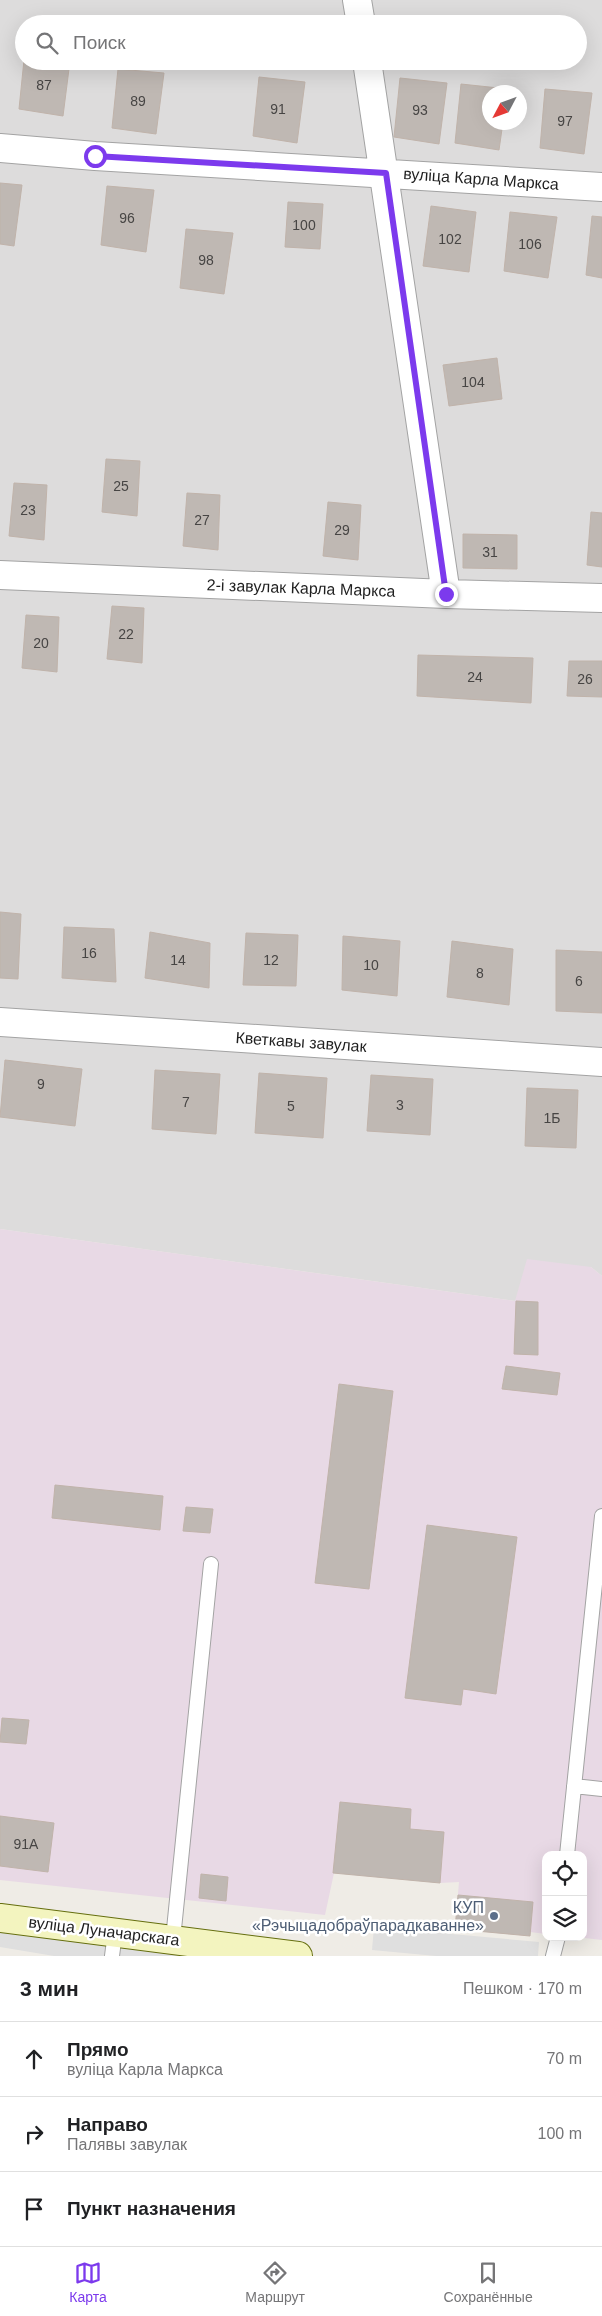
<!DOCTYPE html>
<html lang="ru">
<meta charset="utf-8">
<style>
body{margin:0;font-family:Helvetica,sans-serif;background:#f6f6f6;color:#202124}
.controls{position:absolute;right:15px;bottom:15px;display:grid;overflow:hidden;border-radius:10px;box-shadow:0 5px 20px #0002}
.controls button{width:45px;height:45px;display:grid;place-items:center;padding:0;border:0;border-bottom:1px solid #e0e0e0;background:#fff;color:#202124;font:25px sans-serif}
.compass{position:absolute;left:482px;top:85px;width:45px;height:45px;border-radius:50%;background:#fff;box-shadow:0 5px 20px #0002;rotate:229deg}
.stop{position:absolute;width:15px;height:15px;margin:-11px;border:4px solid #7c3aed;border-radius:50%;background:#fff}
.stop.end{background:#7c3aed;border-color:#fff;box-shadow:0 1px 5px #0008}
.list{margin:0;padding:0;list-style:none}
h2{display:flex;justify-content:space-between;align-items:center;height:65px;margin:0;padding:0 20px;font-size:21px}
h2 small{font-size:16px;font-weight:400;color:#757577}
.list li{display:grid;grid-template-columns:32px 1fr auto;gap:15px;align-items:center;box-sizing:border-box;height:75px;padding:0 20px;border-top:1px solid #e0e0e0}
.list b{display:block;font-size:19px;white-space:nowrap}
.list p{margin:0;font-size:16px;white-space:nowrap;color:#757577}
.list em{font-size:16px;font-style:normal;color:#757577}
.icon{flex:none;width:28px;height:28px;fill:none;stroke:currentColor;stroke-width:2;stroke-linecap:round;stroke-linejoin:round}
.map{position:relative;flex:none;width:602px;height:1956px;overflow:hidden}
.search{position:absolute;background:#fff;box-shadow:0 5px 20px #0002;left:15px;right:15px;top:15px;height:55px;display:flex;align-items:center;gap:12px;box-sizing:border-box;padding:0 18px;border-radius:28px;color:#757577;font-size:19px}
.sheet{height:290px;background:#fff}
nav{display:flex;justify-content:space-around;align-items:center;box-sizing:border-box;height:70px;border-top:1px solid #e0e0e0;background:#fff;font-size:14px;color:#757577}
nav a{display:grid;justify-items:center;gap:2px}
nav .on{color:#7c3aed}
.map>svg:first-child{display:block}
.residential{fill:#dddcdc;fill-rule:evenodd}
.industrial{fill:#e8d9e5}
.parking{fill:#dfdfdf}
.building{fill:#bfb8b3;stroke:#c0b3aa}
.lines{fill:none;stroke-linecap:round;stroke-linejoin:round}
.lane-casing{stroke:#a3a3a3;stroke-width:16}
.street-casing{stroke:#a3a3a3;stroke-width:30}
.secondary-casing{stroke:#656e0e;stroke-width:30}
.lane{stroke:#fff;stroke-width:14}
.street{stroke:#fff;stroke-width:28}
.secondary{stroke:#f3f4bf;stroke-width:28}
.route{stroke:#7c3aed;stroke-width:6}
.service-dot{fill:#5c6f8a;stroke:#fff;stroke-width:2}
.labels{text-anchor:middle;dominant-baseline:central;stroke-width:5;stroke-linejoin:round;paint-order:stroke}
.number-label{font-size:14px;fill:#474544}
.street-label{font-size:16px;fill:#1f1f1f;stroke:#fff}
.service-label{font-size:16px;fill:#4e5e75;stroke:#fff;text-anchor:end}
</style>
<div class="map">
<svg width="602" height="1956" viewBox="0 0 602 1956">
<rect width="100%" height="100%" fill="#efece6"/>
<!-- residential -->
<path class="residential" d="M0,0H602V1276L591,1267L516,1301L0,1229ZM24,24H578V61H24ZM490,92H520V122H490Z"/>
<!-- industrial -->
<path class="industrial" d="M0,1229L515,1301L527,1259L591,1267L602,1276V1940L575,1937H583V1855H546V1934L530,1932V1936L455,1929L459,1882L440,1883L334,1873L325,1915L0,1880Z"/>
<!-- parking -->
<path class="parking" d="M0,1918L298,1956H54L0,1947Z
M374,1927L539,1942L538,1956H436L372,1950Z"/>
<!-- building -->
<path class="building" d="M24,60V61H70L63,116L19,109Z
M118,69L164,73L156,134L112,128Z
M259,77L305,82L297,143L253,136Z
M400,78L447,83L439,144L394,137Z
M461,84L508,89L507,92H490V122H503L499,150L455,143Z
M545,89L592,93L584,154L540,148Z
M0,183L22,185L14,246L0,244Z
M107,186L154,190L146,252L101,245Z
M288,202L323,204L320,249L285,247Z
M431,206L476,212L469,272L423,266Z
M510,212L557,217L548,278L504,271Z
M592,216L602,217V278L586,275Z
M186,229L233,233L224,294L180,288Z
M497,358L502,399L449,406L443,365Z
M106,459L140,461L137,516L102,512Z
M14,483L47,485L44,540L9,536Z
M187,493L220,495L218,550L183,546Z
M328,502L361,505L358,560L323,556Z
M591,512L602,513V567L587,565Z
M463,534L517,535V569L463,568Z
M112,606L144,608L142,663L107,659Z
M26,615L59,617L57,672L22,668Z
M418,655L533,658L531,703L417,696Z
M569,661H602V697L567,696Z
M0,912L21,914L18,979L0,978Z
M64,927L114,929L116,982L62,978Z
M150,932L210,943L209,988L145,978Z
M246,933L298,935L296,986L243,985Z
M343,936L400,941L397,996L342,990Z
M452,941L513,949L509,1005L447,997Z
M556,950L602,952V1013L556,1011Z
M5,1060L82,1069L75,1126L0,1117Z
M155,1070L220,1074L216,1134L152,1129Z
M259,1073L327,1078L323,1138L255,1133Z
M371,1075L433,1079L430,1135L367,1131Z
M527,1088L578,1090L576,1148L525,1146Z
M516,1301L538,1302V1355L514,1354Z
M506,1366L560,1373L557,1395L502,1389Z
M339,1384L393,1391L369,1589L315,1583Z
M55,1485L163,1496L160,1530L52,1518Z
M186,1507L213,1509L210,1533L183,1531Z
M427,1525L517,1537L496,1694L463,1689L461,1705L405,1698Z
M2,1718L29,1720L26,1744L0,1742Z
M340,1802L411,1809L410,1829L444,1832L440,1883L333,1873Z
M0,1816L54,1823L48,1872L0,1866Z
M201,1874L228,1877L226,1901L199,1898Z
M458,1895L533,1902L530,1936L455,1929Z"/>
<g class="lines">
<defs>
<path id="lane" d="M574,1786L602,1789
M567,1855L602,1516
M173,1939L211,1564
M112,1956L115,1933
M553,1956L558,1937"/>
<path id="street" d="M357,0L361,24
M367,61L446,594
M0,148L95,156L602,187
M0,575L446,594L602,598
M0,1022L602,1062"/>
<path id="secondary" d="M0,1918L298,1956"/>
</defs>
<!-- lane casing -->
<use href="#lane" class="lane-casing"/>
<!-- street casing -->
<use href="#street" class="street-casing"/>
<!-- secondary casing -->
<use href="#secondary" class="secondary-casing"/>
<!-- lane -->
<use href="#lane" class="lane"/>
<!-- street -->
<use href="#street" class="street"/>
<!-- secondary -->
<use href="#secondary" class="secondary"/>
</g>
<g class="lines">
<!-- route -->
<path class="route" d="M95,156L386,173L446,594"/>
</g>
<!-- markers -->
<circle class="service-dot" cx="494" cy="1916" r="5"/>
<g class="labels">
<!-- number labels -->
<g class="number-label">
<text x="44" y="85">87</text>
<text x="138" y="101">89</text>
<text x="278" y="109">91</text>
<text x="420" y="110">93</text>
<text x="565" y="121">97</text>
<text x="127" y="218">96</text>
<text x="304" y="225">100</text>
<text x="450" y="239">102</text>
<text x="530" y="244">106</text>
<text x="206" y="260">98</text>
<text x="473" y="382">104</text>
<text x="121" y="486">25</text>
<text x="28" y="510">23</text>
<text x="202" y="520">27</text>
<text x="342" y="530">29</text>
<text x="490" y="552">31</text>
<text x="126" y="634">22</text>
<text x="41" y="643">20</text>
<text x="475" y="677">24</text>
<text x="585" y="679">26</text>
<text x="89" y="953">16</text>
<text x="178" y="960">14</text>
<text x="271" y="960">12</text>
<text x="371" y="965">10</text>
<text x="480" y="973">8</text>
<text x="579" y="981">6</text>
<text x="41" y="1084">9</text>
<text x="186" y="1102">7</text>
<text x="400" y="1105">3</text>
<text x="291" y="1106">5</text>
<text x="552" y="1118">1Б</text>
<text x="26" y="1844">91А</text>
</g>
<!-- street labels -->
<g class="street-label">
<text transform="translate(481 179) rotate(4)">вуліца Карла Маркса</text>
<text transform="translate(301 588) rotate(2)">2-і завулак Карла Маркса</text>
<text transform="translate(301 1042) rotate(4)">Кветкавы завулак</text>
<text transform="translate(104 1931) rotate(7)">вуліца Луначарскага</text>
</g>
<!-- service labels -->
<g class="service-label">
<text x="484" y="1907">КУП<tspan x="484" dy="18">«Рэчыцадобраўпарадкаванне»</tspan></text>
</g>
</g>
</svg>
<div class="controls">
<button><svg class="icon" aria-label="locate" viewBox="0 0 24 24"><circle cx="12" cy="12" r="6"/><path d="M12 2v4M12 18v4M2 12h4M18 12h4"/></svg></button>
<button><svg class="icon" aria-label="layers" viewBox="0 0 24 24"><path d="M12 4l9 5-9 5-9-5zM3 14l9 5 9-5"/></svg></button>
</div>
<svg class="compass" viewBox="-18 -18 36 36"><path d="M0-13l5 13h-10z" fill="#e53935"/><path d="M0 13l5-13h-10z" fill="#757577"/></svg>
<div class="stop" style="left:95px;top:156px"></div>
<div class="stop end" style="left:446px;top:594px"></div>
<div class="search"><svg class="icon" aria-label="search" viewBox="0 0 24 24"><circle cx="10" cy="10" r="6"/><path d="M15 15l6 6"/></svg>Поиск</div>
</div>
<section class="sheet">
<h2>3 мин<small>Пешком · 170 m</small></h2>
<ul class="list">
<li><svg class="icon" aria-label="ahead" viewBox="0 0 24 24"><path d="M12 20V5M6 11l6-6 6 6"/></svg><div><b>Прямо</b><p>вуліца Карла Маркса</p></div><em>70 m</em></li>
<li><svg class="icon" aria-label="right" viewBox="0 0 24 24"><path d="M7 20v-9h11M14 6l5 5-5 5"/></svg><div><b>Направо</b><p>Палявы завулак</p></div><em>100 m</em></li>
<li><svg class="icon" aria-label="arrive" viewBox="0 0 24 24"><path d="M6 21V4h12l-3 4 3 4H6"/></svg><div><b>Пункт назначения</b></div></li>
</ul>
</section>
<nav>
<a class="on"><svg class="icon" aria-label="map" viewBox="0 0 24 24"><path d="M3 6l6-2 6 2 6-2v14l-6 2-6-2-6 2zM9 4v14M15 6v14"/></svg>Карта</a>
<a><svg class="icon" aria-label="directions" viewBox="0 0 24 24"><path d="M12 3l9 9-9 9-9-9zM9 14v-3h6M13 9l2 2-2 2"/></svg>Маршрут</a>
<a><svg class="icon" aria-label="saved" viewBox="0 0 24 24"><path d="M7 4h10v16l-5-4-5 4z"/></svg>Сохранённые</a>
</nav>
